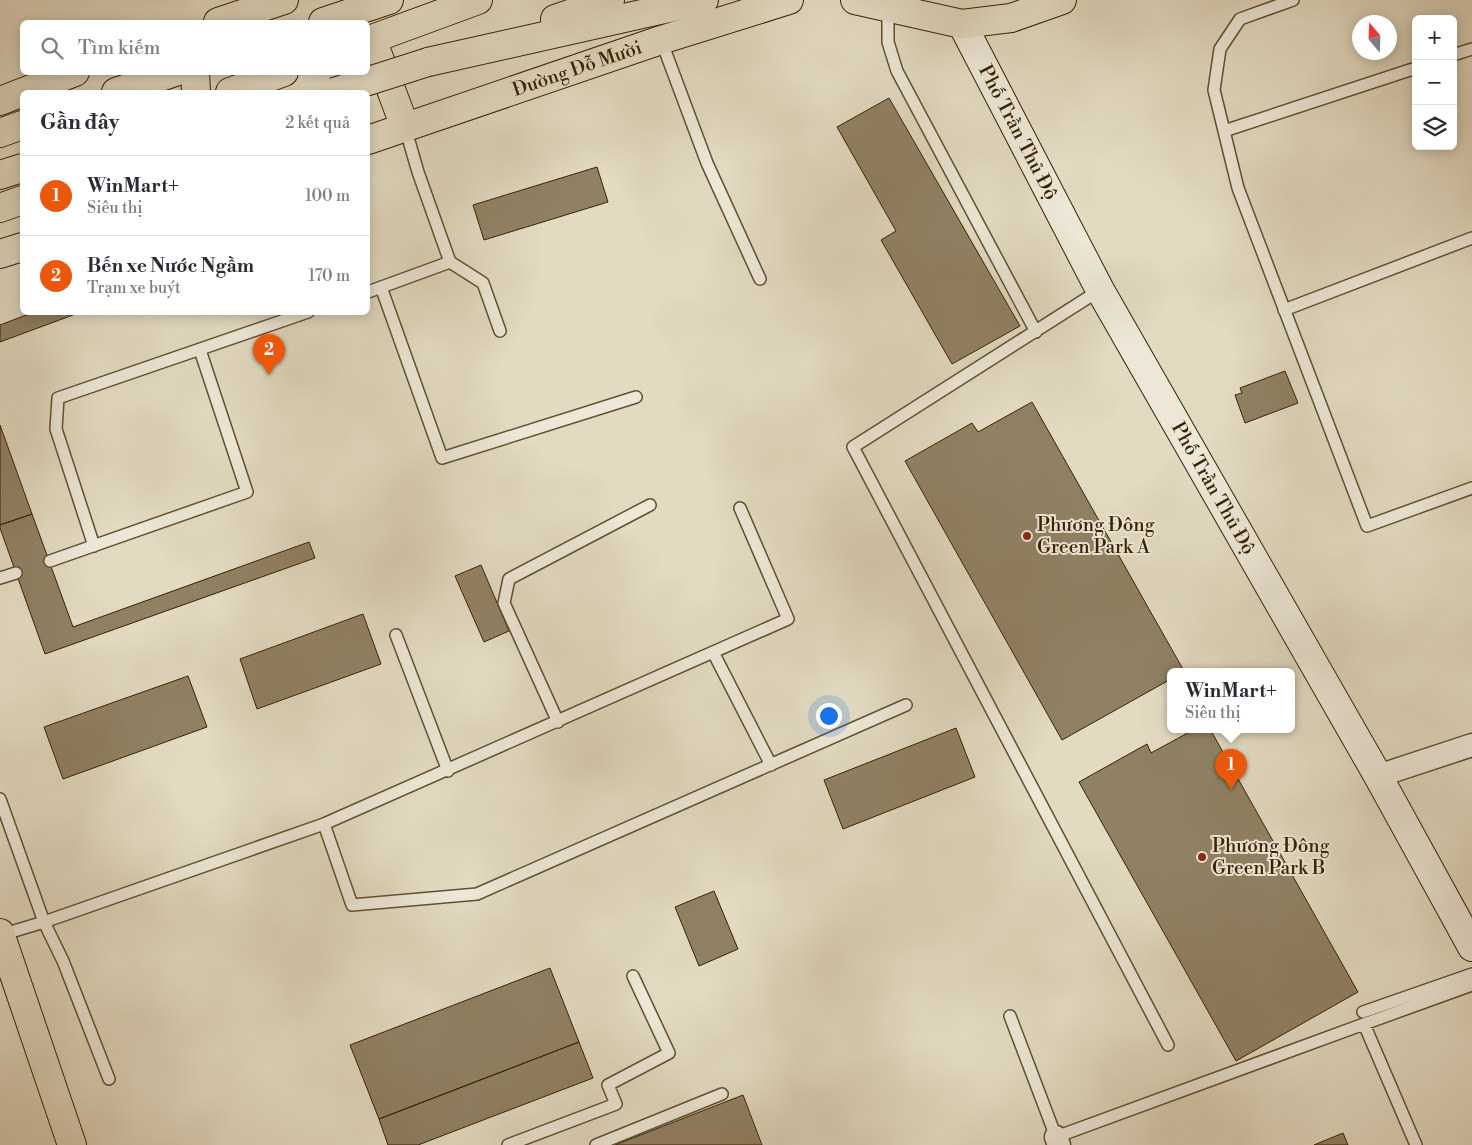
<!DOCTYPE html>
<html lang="vi">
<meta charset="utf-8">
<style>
body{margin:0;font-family:"Libre Bodoni",serif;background:#f2f2f3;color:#2b2b33}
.controls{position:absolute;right:15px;top:15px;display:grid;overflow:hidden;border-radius:8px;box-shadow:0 2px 12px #0003}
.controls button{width:45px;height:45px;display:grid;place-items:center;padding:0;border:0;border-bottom:1px solid #e1e1e2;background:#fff;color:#2b2b33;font:25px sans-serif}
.compass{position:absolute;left:1352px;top:15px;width:45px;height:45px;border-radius:50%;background:#fff;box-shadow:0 2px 12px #0003;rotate:341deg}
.you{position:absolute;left:828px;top:715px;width:18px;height:18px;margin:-12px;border:4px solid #fff;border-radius:50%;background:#1a73e8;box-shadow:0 0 0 8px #1a73e833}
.badge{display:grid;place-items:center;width:32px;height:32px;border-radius:50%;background:#ea580c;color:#fff;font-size:16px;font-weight:700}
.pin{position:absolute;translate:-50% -41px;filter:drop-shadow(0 1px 2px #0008)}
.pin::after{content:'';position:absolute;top:26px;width:18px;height:15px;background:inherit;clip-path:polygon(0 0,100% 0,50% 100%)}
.popup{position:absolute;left:1167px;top:668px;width:128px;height:65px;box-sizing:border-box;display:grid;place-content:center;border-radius:8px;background:#fff;filter:drop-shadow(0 1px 4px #0005);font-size:16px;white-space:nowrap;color:#7c7c81}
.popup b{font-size:19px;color:#2b2b33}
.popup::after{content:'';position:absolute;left:50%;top:100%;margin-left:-10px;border:10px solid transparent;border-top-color:#fff}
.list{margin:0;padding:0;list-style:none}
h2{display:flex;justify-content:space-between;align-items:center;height:65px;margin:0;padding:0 20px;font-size:21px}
h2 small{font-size:16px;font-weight:400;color:#7c7c81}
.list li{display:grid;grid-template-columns:32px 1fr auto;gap:15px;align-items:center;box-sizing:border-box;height:80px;padding:0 20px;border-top:1px solid #e1e1e2}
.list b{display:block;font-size:19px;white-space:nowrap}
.list p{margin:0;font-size:16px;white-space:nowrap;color:#7c7c81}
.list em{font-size:16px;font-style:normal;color:#7c7c81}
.icon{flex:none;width:28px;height:28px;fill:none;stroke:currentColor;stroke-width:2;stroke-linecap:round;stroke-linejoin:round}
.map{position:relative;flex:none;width:1472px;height:1145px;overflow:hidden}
.search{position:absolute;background:#fff;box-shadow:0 2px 12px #0003;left:20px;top:20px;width:350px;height:55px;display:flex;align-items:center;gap:12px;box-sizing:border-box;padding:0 18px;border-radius:8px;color:#7c7c81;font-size:19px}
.panel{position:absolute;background:#fff;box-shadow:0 2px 12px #0003;left:20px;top:90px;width:350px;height:225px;border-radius:8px}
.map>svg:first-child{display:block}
.building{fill:#908164;stroke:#382100}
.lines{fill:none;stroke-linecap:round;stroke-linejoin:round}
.service-casing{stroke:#624f30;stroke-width:14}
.minor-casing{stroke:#624f30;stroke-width:25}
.secondary-casing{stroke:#382100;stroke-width:30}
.trunk-casing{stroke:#382100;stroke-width:30}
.motorway-casing{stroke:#382100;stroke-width:30}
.service{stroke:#ece7d7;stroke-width:11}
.minor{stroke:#ece7d7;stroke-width:22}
.secondary{stroke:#ece7d7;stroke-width:28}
.trunk{stroke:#e2dac1;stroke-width:28}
.motorway{stroke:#e2dac1;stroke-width:28}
.motorway-bridge-casing{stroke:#382100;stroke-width:30;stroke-linecap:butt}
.motorway-bridge{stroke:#e2dac1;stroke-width:28}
.poi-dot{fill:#8f2418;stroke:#ece7d7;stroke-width:2}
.labels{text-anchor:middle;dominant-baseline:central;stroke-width:4;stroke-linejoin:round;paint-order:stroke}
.street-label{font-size:19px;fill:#382100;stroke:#ece7d7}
.poi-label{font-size:19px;fill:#382100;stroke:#ece7d7;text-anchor:start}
</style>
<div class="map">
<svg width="1472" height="1145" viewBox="0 0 1472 1145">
<rect width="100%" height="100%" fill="#e2dac1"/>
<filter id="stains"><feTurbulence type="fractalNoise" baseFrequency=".004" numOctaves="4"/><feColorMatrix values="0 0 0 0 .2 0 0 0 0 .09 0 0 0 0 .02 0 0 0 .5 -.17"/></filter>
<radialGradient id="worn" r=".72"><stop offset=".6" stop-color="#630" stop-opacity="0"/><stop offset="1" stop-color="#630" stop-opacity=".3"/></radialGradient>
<!-- building -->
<path class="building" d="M889,98L1020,326L952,364L881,240L896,231L837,127Z
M597,167L608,202L484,240L473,205Z
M34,312H81L0,342V325Z
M1285,371L1298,403L1245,423L1235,395L1242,393L1240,388Z
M1032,402L1184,671H1171V679L1062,740L905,461L972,423L978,432Z
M0,425L32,514L0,525Z
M32,514L73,627L309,542L315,558L45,654L0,528V525Z
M481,565L509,631L484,642L455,576Z
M363,614L381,664L257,709L240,659Z
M188,676L207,727L63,779L44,727Z
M956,728L975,777L843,829L824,780Z
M1195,729H1210L1358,992L1236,1061L1079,782L1147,744L1151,753Z
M714,891L738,949L699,966L675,907Z
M550,968L579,1042L379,1119L350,1045Z
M579,1042L593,1078L418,1145H388L379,1119Z
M743,1095L762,1145H615Z
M1343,1133L1348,1145H1314Z"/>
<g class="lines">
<defs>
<path id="service" d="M1293,0L1240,19L1220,49L1214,90L1238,188L1367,526L1472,488
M888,8V42L897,71L1036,332
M661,40L707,163L760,279
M1453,55L1472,49
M405,127L418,172L450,262L483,283L500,331
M1224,131L1416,68
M381,287L442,458L636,397
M1100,290L853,447L1168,1045
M368,292L450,262
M1284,310L1472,238
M94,546L56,429L58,398L308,312
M50,561L247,492L200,350
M0,578L16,573
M396,635L448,771
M713,652L771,765
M558,722L504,603L509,579L650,505
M0,799L44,922L63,961L109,1079
M324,824L352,905L477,894L906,705
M1,935L44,922L324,824L788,619L740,508
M1363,1012L1472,974
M1010,1016L1056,1137L1364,1024
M508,1145L616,1104L608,1085L669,1053L633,976
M596,1145L722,1094
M1416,1145L1364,1024L1472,985"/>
<path id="minor" d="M1378,776L1472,745
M1056,1137L1059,1145"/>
<g id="secondary">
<path id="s1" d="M962,24L1100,290L1378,776L1472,947"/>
</g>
<g id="trunk">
<path d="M855,0L962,24L1011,18L1062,0"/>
<path d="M218,22L284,0"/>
<path d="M195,72L196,92"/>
<path d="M230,92L284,72"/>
<path d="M0,101L75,72"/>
<path d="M405,127L372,39L478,0"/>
<path id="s2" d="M368,140L661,40L789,0"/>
<path d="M0,175L22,168"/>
<path d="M0,254L22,247"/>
<path d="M0,933L72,1145"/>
</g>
<path id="motorway" d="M555,19L610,0
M323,22L389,0
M428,62L704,0
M116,92L175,72
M0,133L22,125
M0,208L22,200"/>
</defs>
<!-- service casing -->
<use href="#service" class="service-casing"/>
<!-- minor casing -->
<use href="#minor" class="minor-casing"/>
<!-- secondary casing -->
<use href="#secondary" class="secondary-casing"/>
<!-- trunk casing -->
<use href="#trunk" class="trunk-casing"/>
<!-- motorway casing -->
<use href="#motorway" class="motorway-casing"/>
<!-- service -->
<use href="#service" class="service"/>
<!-- minor -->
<use href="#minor" class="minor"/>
<!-- secondary -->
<use href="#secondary" class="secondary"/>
<!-- trunk -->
<use href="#trunk" class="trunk"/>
<!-- motorway -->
<use href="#motorway" class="motorway"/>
<defs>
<path id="motorway-bridge" d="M334,92L428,62"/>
</defs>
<!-- motorway-bridge casing -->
<use href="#motorway-bridge" class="motorway-bridge-casing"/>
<!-- motorway-bridge -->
<use href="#motorway-bridge" class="motorway-bridge"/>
</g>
<!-- markers -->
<g class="poi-dot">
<circle cx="1027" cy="536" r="5"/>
<circle cx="1202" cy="857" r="5"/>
</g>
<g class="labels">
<!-- street labels -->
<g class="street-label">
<text stroke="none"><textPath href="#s2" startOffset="221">Đường Đỗ Mười</textPath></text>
<text stroke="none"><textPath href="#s1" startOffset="122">Phố Trần Thủ Độ</textPath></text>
<text stroke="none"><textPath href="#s1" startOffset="528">Phố Trần Thủ Độ</textPath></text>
</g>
<!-- poi labels -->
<g class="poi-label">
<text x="1037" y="525">Phương Đông<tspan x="1037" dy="22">Green Park A</tspan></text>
<text x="1212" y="846">Phương Đông<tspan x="1212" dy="22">Green Park B</tspan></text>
</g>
</g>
<rect width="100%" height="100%" filter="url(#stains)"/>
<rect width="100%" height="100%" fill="url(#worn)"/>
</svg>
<div class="controls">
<button>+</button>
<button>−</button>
<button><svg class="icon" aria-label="layers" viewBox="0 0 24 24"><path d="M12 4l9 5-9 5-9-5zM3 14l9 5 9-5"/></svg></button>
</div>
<svg class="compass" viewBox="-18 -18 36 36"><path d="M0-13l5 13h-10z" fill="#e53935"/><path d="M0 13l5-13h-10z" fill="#7c7c81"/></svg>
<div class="you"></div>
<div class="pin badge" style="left:1231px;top:790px">1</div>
<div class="popup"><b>WinMart+</b>Siêu thị</div>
<div class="pin badge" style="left:269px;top:375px">2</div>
<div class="search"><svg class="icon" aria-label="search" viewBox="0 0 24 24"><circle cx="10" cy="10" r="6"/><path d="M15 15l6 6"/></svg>Tìm kiếm</div>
<section class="panel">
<h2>Gần đây<small>2 kết quả</small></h2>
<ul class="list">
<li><span class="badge">1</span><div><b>WinMart+</b><p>Siêu thị</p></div><em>100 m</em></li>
<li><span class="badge">2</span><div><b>Bến xe Nước Ngầm</b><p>Trạm xe buýt</p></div><em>170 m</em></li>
</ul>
</section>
</div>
